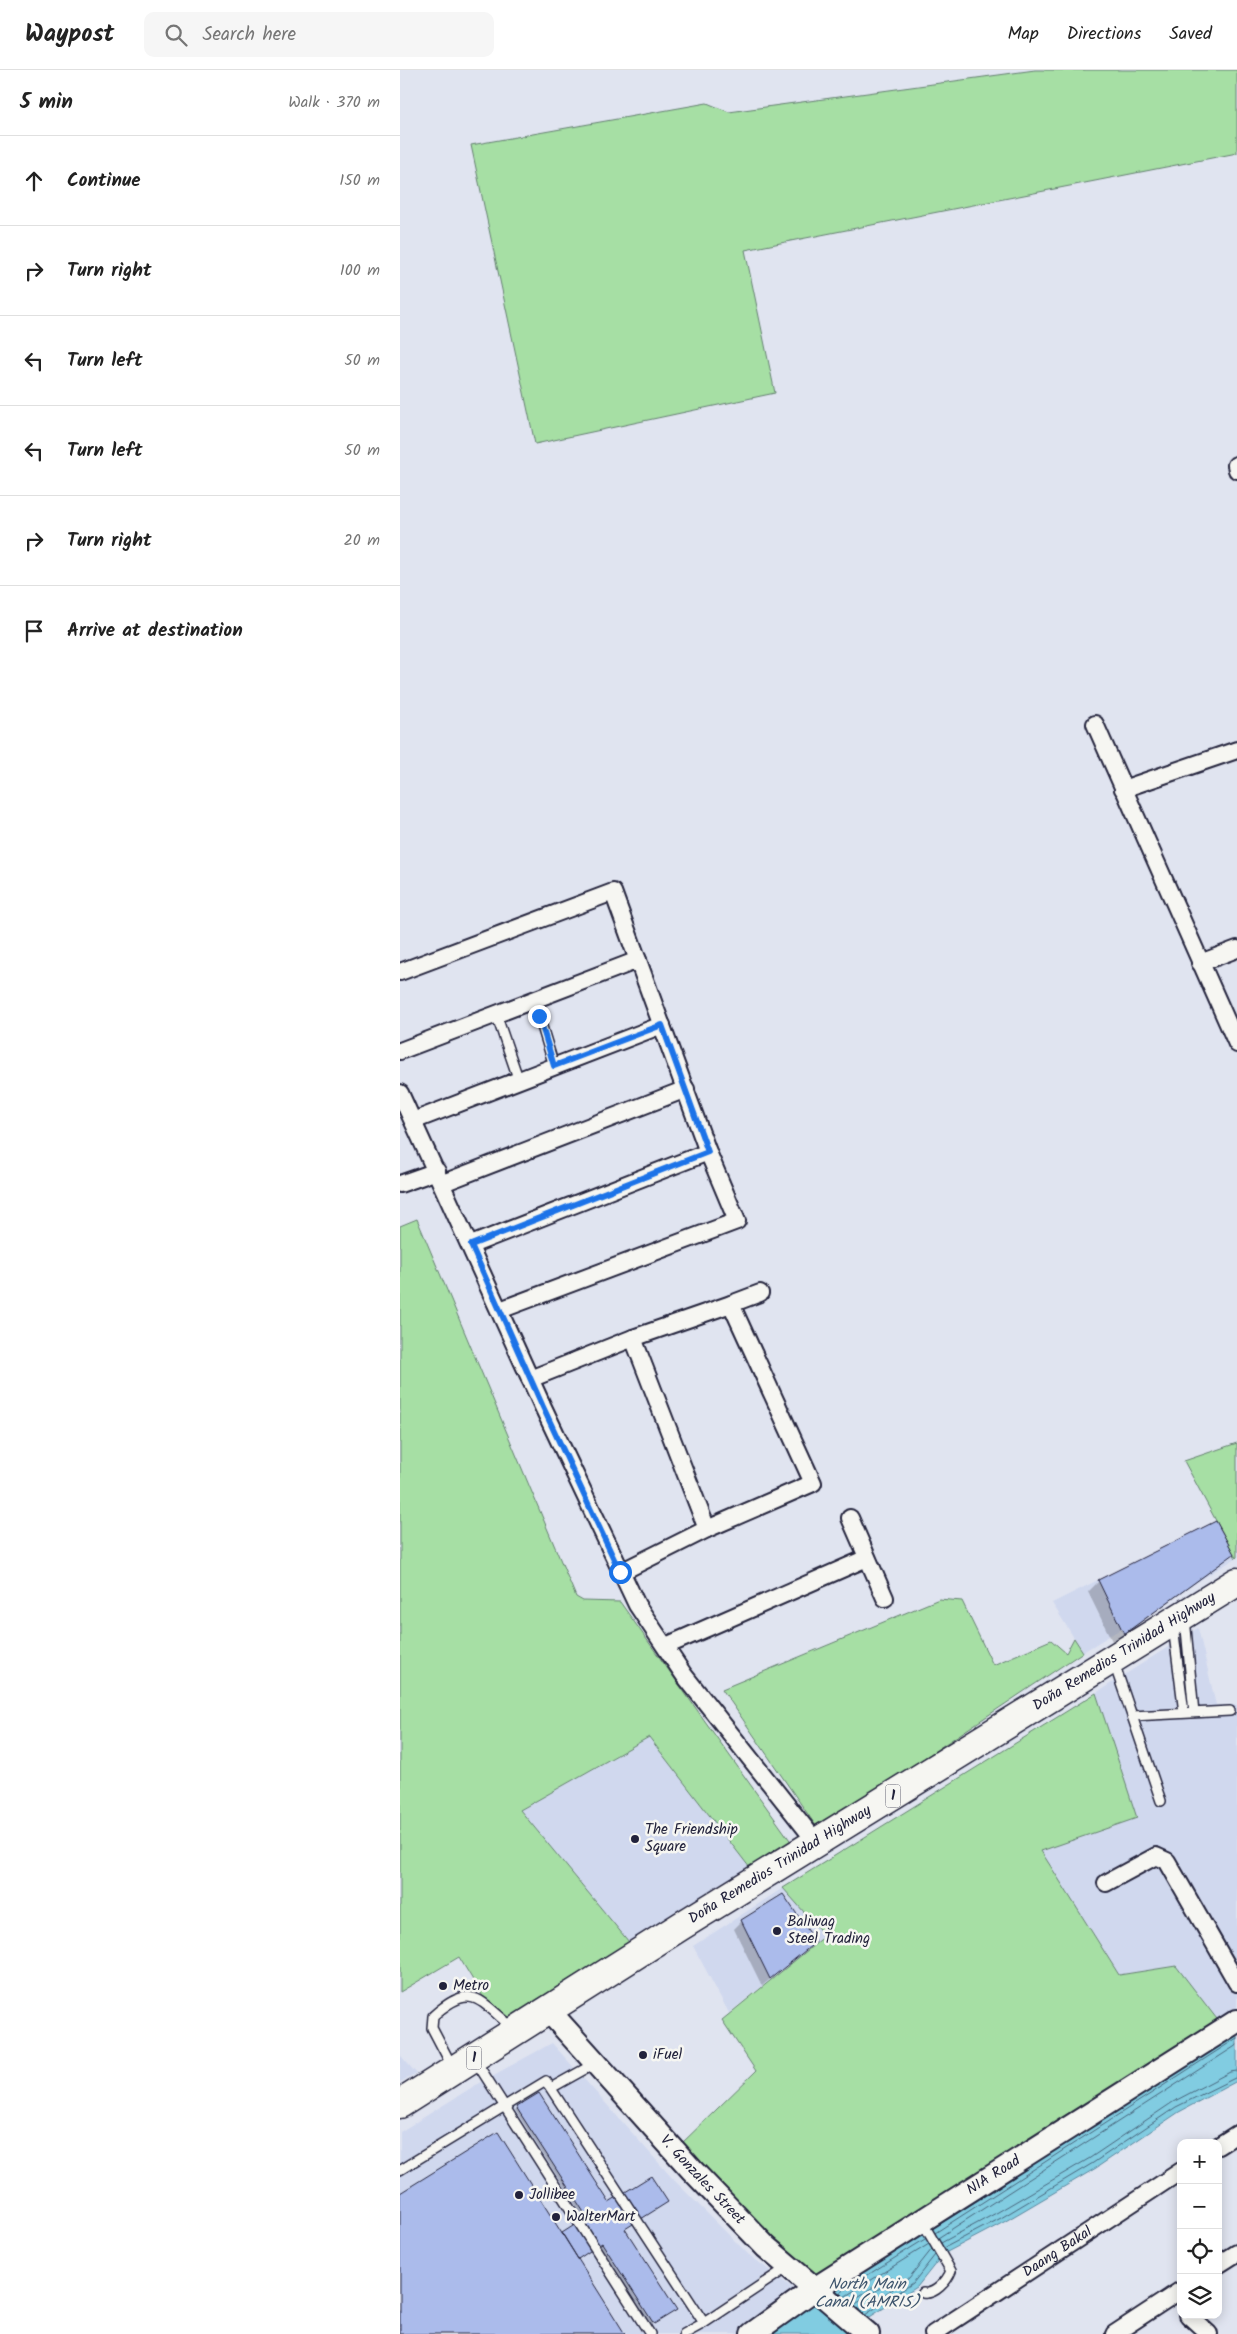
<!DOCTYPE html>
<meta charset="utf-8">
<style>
body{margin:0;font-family:Kalam,sans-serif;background:#f6f6f6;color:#222}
.controls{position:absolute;right:15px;bottom:15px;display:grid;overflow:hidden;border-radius:10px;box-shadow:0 2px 12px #0003}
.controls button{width:45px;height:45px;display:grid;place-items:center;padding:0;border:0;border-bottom:1px solid #e0e0e0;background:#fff;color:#222;font:25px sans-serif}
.stop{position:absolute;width:15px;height:15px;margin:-11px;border:4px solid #1a73e8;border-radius:50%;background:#fff}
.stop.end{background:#1a73e8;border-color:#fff;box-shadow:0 1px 5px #0008}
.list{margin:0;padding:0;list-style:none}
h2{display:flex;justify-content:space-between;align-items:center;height:65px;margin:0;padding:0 20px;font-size:21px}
h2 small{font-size:16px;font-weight:400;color:#767676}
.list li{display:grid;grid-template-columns:32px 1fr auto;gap:15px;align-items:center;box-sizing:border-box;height:90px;padding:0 20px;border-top:1px solid #e0e0e0}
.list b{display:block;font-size:19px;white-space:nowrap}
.list em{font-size:16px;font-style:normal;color:#767676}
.icon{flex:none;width:28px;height:28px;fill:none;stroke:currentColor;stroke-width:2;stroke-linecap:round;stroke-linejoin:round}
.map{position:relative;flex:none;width:837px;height:2264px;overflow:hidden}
header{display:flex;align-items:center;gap:30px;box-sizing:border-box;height:70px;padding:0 25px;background:#fff;border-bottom:1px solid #e0e0e0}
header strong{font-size:24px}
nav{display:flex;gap:28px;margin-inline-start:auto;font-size:18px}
.search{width:350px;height:45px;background:#f6f6f6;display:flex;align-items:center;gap:12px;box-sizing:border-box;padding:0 18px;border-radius:10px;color:#767676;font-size:19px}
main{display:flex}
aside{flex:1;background:#fff}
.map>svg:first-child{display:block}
.built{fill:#d0d8ee}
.green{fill:#a6dfa4;stroke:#648070}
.water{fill:#81cce1;stroke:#5b889f}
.shadow{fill:#0003}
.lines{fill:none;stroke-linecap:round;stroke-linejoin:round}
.shore{stroke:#48667d;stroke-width:1}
.building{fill:#abbbeb;stroke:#22223b}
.lane-casing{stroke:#22223b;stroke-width:12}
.street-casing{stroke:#22223b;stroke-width:20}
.secondary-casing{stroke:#22223b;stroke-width:26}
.highway-casing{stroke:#22223b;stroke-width:31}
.lane{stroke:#f6f6f2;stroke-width:9}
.street{stroke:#f6f6f2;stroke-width:16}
.secondary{stroke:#f6f6f2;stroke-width:22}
.highway{stroke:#f6f6f2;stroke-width:28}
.route{stroke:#1a73e8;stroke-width:6}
.poi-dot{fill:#22223b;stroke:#f6f6f2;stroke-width:2}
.labels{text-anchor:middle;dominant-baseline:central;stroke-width:5;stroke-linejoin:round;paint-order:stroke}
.shield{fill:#f6f6f2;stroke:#626272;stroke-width:1}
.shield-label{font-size:14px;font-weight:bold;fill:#22223b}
.street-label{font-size:15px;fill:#22223b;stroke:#f6f6f2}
.poi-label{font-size:15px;fill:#22223b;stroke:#f6f6f2;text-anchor:start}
.water-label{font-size:16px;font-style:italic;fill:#3e556d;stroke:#f6f6f2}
</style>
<header>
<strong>Waypost</strong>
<div class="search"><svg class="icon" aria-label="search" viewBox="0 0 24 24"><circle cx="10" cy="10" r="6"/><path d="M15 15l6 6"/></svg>Search here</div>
<nav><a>Map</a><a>Directions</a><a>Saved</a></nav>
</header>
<main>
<aside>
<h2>5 min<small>Walk · 370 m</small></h2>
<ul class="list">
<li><svg class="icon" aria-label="ahead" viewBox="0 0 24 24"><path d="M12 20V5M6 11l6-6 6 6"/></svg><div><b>Continue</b></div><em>150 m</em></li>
<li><svg class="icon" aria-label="right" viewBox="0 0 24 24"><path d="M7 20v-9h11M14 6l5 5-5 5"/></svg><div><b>Turn right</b></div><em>100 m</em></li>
<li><svg class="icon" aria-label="left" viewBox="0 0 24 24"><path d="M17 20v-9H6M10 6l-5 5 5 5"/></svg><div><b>Turn left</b></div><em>50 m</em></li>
<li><svg class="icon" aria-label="left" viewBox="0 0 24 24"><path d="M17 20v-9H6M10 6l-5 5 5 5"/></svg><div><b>Turn left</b></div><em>50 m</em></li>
<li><svg class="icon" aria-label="right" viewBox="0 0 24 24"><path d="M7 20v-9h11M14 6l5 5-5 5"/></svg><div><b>Turn right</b></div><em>20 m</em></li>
<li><svg class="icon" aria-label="arrive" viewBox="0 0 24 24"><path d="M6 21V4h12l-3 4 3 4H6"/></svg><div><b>Arrive at destination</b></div></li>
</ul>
</aside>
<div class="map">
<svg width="837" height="2264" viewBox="0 0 837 2264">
<rect width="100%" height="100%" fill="#e0e4f0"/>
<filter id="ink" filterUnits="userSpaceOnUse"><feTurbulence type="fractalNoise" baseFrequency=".02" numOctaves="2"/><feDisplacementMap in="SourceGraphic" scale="10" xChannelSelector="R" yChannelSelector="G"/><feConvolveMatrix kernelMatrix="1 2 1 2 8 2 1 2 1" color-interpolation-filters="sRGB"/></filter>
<g filter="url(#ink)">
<!-- built -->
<path class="built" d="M816,1451L836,1488L683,1582L652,1533Z
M798,1558L816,1635H837V1943L820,1953L776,1896L719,1905L641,1781L737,1748L696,1623Z
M249,1667L350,1798L229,1872L120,1740Z
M383,1818L425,1866L329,1943L293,1876Z
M152,1973L274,2110L348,2184L399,2223L341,2264H0V2062L79,2013Z
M0,1985L17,2004L0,2012Z"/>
<!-- green -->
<path class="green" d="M635,0H837V83L345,180L375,323L135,374L71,75L307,33L329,42Z
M17,1149L176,1527L183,1531L220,1532L392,1773L350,1798L249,1667L120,1740L229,1872L99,1953L59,1887L0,1922V1156Z
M837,1373V1487L836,1488L784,1391Z
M539,1529L562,1531L593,1595L651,1570L666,1583L674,1568L683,1582L418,1759L322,1619Z
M696,1623L737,1748L641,1781L719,1905L776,1896L820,1953L418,2207L327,2131L278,2077L356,2001L322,1950L425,1866L383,1818Z"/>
<!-- water -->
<path class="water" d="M837,1962V2011L779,2042L696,2098L604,2152L547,2182L540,2188L517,2217L443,2264H369L452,2207L561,2141Z"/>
<!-- shadow -->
<path class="shadow" d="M832,1484L821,1494L713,1573L688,1522L699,1511Z
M342,1851L414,1872L362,1916L334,1859Z
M117,2038L224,2160L273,2242L251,2255L200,2175L177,2189L224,2264H0V2125L161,2165L185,2150L115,2040Z"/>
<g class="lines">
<!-- shore -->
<path class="shore" d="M535,2163L837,1968
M538,2168L837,1975
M541,2173L598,2142L690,2088L773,2032L830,2002L837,2001
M544,2178L601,2148L693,2093L776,2037L837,2007
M439,2223L525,2169
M444,2227L529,2174
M450,2232L489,2207H492L491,2211L454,2235
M460,2241L509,2208L532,2179
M465,2245L513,2213L535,2185"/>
</g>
<!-- building -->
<path class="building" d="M816,1451L834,1484L724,1564L698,1510Z
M383,1824L416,1872L370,1909L341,1850Z
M139,2023L209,2132L251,2106L268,2132L225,2159L277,2240L254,2254L202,2173L178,2189L162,2163L187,2147L116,2037Z
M98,2062L178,2189L225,2264H0V2123Z"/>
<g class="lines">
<defs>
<path id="lane" d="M134,930L154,996
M96,944L118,1008
M785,1548L794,1643
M773,1556L784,1643
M714,1593L761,1731
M732,1646L830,1641
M75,1990L250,2264
M53,1998L32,1958L33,1946C72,1911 79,1930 113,1958
M151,2018L194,1994
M0,2100L146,2011L304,2253
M519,2154L527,2160L551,2201C547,2211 535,2225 523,2223
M284,2264L304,2253L388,2197"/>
<g id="street">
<path d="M836,395L837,400"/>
<path d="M695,654L837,974"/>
<path d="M723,719L837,680"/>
<path d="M800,893L837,879"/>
<path d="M0,902L213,822L308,1082L337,1151L100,1240"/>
<path d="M0,981L238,890"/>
<path d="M0,1023L143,1337L237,1535L284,1605L417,1773"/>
<path d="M13,1051L262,955"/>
<path d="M43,1113L286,1019"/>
<path d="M0,1114L37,1101"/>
<path d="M71,1175L308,1082"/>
<path d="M331,1234L360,1223"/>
<path d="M233,1268L307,1459"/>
<path d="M130,1309L233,1268L331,1234L413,1413L307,1459L221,1502"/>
<path d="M450,1448L485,1528"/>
<path d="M266,1576L467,1488"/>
<path d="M706,1813L756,1786L767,1791L837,1913"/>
<path d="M818,2076L837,2064"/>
<path d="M818,2195L837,2183"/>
<path d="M788,2245L809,2264"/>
<path id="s1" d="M533,2264L781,2101"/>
<path d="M714,2264L781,2220"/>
</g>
<g id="secondary">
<path id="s2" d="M149,1941L292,2100L366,2177L468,2264"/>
<path id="s3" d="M352,2264L416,2218L837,1951"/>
</g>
<g id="highway">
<path id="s4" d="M0,2034L281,1856L837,1512"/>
</g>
</defs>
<!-- lane casing -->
<use href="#lane" class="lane-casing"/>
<!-- street casing -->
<use href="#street" class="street-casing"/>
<!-- secondary casing -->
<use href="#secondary" class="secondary-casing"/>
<!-- highway casing -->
<use href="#highway" class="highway-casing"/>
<!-- lane -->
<use href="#lane" class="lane"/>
<!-- street -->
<use href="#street" class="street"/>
<!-- secondary -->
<use href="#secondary" class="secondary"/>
<!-- highway -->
<use href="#highway" class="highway"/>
</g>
</g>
<g class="lines" filter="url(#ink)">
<!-- route -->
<path class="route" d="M139,946L154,996L262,955L308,1082L71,1175L143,1337L220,1502"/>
</g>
<!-- markers -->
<g class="poi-dot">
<circle cx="235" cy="1769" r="5"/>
<circle cx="377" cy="1861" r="5"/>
<circle cx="43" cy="1916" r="5"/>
<circle cx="243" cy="1985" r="5"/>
<circle cx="119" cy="2125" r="5"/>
<circle cx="156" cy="2147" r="5"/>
</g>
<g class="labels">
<!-- shield labels -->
<g class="shield">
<rect x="485.5" y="1714.5" width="15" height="23" rx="4"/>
<rect x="66.5" y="1976.5" width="15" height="23" rx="4"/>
</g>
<g class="shield-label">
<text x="493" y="1726">1</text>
<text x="74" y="1988">1</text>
</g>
<!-- street labels -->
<g class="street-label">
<text stroke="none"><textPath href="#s4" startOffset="854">Doña Remedios Trinidad Highway</textPath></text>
<text stroke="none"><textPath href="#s4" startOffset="449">Doña Remedios Trinidad Highway</textPath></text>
<text stroke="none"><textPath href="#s3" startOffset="289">NIA Road</textPath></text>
<text stroke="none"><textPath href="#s2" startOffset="228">V. Gonzales Street</textPath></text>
<text stroke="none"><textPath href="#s1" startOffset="149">Daang Bakal</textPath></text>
</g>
<!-- poi labels -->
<g class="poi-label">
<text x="245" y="1760">The Friendship<tspan x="245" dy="17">Square</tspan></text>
<text x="387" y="1852">Baliwag<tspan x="387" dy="17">Steel Trading</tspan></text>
<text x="53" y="1916">Metro</text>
<text x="253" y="1985">iFuel</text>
<text x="129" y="2125">Jollibee</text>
<text x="166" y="2147">WalterMart</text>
</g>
<!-- water labels -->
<g class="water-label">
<text x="467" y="2214">North Main<tspan x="467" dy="18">Canal (AMRIS)</tspan></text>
</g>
</g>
</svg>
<div class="controls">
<button>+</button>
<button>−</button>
<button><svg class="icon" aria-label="locate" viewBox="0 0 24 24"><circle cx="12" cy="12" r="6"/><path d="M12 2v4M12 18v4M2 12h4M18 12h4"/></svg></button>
<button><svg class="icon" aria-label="layers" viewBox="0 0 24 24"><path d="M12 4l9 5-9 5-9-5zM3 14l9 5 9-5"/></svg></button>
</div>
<div class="stop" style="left:220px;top:1502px"></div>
<div class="stop end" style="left:139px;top:946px"></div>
</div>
</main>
